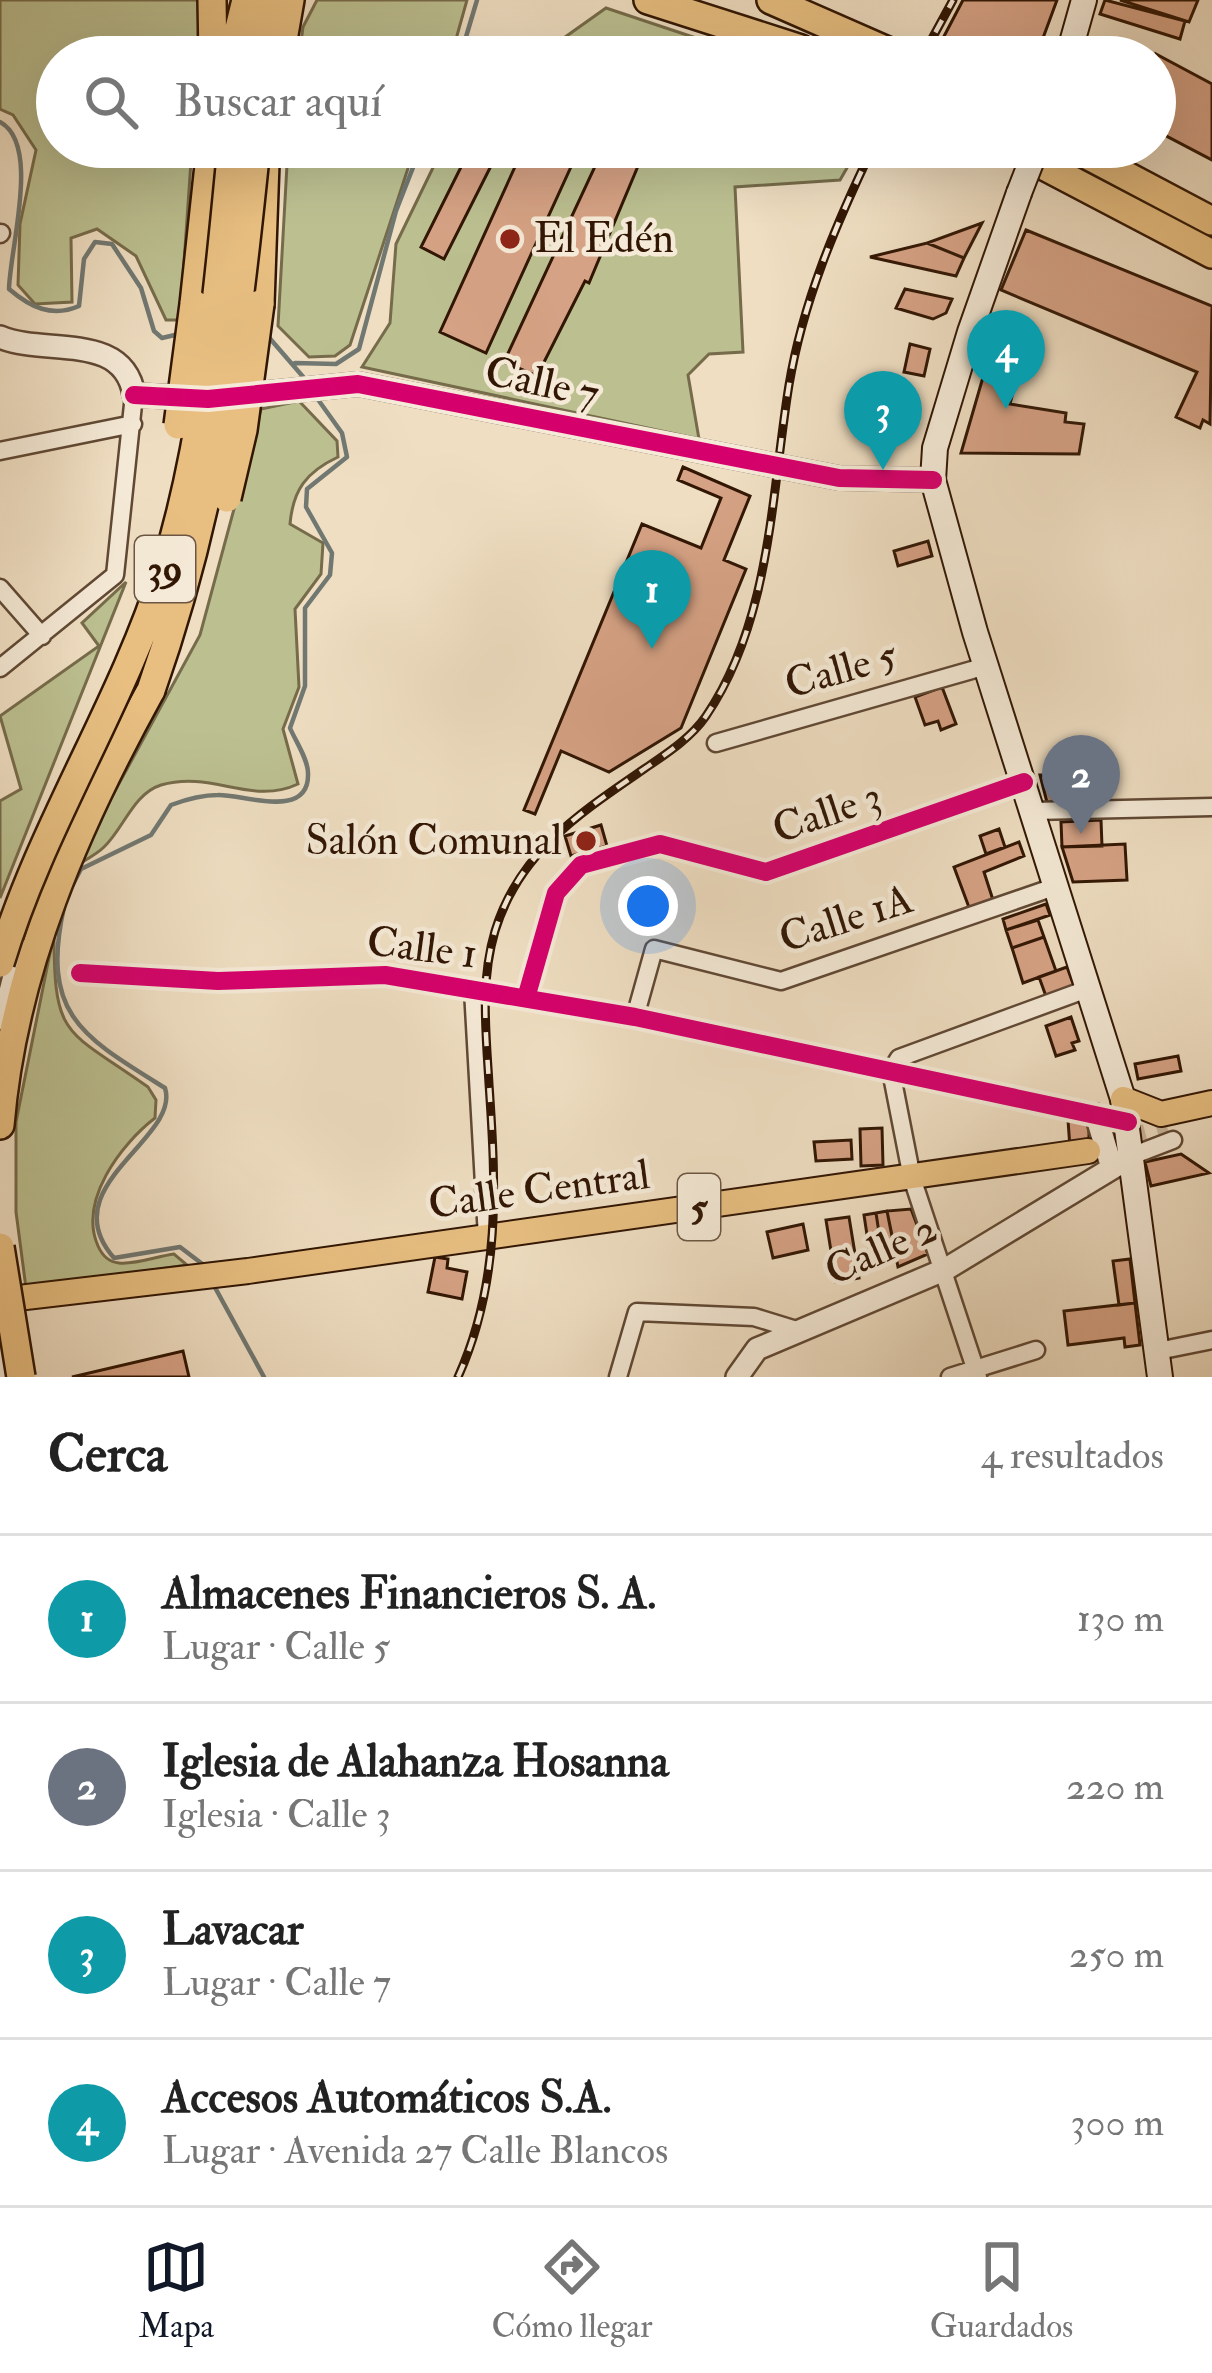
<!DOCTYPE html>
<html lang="es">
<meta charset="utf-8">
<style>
body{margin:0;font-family:"IM FELL Double Pica",serif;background:#f6f6f6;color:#222}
.you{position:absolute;left:648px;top:906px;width:42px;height:42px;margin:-30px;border:9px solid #fff;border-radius:50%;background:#1a73e8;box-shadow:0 0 0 18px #1a73e833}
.badge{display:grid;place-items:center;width:78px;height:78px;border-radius:50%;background:#111827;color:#fff;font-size:39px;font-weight:700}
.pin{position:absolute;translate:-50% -99px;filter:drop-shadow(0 3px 6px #0008)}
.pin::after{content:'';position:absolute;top:63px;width:42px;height:36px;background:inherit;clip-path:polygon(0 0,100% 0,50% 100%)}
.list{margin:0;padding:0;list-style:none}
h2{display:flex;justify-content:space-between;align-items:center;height:156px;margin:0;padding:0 48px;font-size:51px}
h2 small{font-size:39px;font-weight:400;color:#767676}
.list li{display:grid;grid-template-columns:78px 1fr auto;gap:36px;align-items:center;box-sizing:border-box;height:168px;padding:0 48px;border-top:3px solid #e0e0e0}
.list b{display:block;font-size:45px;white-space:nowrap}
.list p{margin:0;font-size:39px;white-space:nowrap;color:#767676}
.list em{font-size:39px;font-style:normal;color:#767676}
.icon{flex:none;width:66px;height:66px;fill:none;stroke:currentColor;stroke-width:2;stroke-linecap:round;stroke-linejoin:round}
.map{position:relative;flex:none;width:1212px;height:1377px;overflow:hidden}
.search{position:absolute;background:#fff;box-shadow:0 12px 48px #0002;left:36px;right:36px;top:36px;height:132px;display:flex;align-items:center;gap:30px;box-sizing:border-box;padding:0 42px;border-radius:66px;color:#767676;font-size:45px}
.sheet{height:828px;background:#fff}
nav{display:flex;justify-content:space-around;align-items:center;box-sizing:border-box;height:168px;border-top:3px solid #e0e0e0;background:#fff;font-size:33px;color:#767676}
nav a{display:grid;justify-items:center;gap:6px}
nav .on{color:#111827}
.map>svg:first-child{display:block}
.green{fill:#bcc091;stroke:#766b4a;stroke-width:3}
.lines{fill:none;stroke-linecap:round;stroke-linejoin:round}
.stream{stroke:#717872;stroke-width:4.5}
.building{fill:#d6a285;stroke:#311604;stroke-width:3}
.primary-tunnel{stroke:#c9b69c;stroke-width:24;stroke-dasharray:24 12;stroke-linecap:butt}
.minor-casing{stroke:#604834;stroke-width:21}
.tertiary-casing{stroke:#604834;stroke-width:26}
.secondary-casing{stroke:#311604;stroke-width:28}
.primary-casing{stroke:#311604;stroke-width:28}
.trunk-casing{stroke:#311604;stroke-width:32}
.minor{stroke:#f5ead7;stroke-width:16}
.tertiary{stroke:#f5ead7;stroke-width:21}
.secondary{stroke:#f5ead7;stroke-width:24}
.primary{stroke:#e8bf81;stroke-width:24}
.trunk{stroke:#e8bf81;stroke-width:27}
.rail-casing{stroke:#311604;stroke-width:9}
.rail{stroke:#f5ead7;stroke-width:4.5;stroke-dasharray:14;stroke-linecap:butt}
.secondary-bridge-casing{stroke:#311604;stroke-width:28;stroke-linecap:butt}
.trunk-bridge-casing{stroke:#311604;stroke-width:32;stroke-linecap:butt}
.secondary-bridge{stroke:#f5ead7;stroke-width:24}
.trunk-bridge{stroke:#e8bf81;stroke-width:27}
.cycleway-casing{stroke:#f5ead7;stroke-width:26}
.cycleway{stroke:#d6006c;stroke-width:18}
.poi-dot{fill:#8f2418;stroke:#f5ead7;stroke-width:4.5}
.labels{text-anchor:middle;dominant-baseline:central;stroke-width:9;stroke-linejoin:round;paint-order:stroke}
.shield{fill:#f5ead7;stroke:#6c5643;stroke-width:3}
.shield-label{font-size:39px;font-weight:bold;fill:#311604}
.poi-label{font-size:42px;fill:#311604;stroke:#f5ead7;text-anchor:start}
.street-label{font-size:42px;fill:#311604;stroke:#f5ead7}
</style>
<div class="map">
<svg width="1212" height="1377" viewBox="0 0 1212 1377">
<rect width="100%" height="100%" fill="#efdec2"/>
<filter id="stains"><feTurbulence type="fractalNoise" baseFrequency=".00167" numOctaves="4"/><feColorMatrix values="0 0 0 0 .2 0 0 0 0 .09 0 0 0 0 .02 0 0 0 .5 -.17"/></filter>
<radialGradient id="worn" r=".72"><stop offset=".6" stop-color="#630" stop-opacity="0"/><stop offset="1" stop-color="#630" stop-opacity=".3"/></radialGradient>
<!-- green -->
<path class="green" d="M0,0H199L198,57H57V147H192L180,320H166L136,256L97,229L71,238L72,302L35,304L18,285L20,224L36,150L13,115L0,109Z
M317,0H467L451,57H299L303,27Z
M606,8L753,57H537Z
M288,147H415L350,345L335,356L309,357L278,326Z
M443,147H859L840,180L735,187L743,352L709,354L688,375L699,439L362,367L390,323L396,244Z
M299,401L337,441L338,457C306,472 293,490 290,524L323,543L321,574L295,609L299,687L283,729L298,784C251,806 213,770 161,785C133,794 124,828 104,847C96,855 83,861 73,868L200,635L261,409Z
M126,582L0,898V801L21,789L0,716L99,646L82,623Z
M54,933C54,1040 65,1028 148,1087L156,1100L155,1118C121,1144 78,1201 98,1246C102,1255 108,1262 119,1263C135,1265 158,1256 174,1254L187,1265L26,1288L16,1212V1122Z"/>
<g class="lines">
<!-- stream -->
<path class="stream" d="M460,57L477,0
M0,122C41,144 10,247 9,289C30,307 52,318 79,306L84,259L95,242L112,244L141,288L154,331L162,338L179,334
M266,334L305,379
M295,363L336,364L359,349L396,211L421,147
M70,890L81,869L151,835L171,805C187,799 201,795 218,795C242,794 310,821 308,773C308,759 295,740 290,728L305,686V608L330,575L332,553L306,507L307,489L347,457L342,433L314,394
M64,907C40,1015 83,1037 165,1088C181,1139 51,1186 114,1258L180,1247L205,1266
M212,1282L264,1377"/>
</g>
<!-- building -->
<path class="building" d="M963,0H1057L1036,57H967L941,42Z
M1105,0L1185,21L1180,39L1100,14Z
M1120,0H1198L1189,22Z
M1156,54L1212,84V160L1155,130Z
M471,147L498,152L444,259L421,247Z
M524,147H580L486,353L440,332Z
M604,147H646L589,283L585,281L537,376L504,362Z
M982,223L964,258L927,243Z
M1026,230L1212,306L1210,424L1203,420L1200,428L1176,417L1197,372L1001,290Z
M927,243L964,258L956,276L870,257Z
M905,289L952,299L946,313L933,319L896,308Z
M910,344L930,349L924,376L904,372Z
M988,360L1020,365L1010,404L1066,413L1065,422L1084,424L1079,454L961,453Z
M683,467L750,496L724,560L746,569L681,728L609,772L561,751L535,814L524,810L642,524L701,548L721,498L678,480Z
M928,541L932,556L898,566L894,551Z
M942,687L956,724L941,730L938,721L925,725L915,697Z
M1040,775L1065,776L1067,804L1048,806Z
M1101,820L1102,846L1062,847L1061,822Z
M601,825L607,846L571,856L565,836Z
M999,829L1005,847L986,854L980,836Z
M1019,842L1024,856L984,872L993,900L970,910L954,867Z
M1125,844L1127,880L1073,882L1062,847Z
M1046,904L1050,915L1006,930L1003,919Z
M1038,920L1044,937L1012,948L1006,930Z
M1044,937L1056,971L1023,983L1012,948Z
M1067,967L1075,989L1047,999L1039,977Z
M1071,1017L1079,1041L1072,1043L1075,1050L1056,1056L1046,1026Z
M1178,1056L1181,1071L1138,1079L1135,1064Z
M1068,1120L1089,1124V1144L1070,1148Z
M882,1128L883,1165L861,1166L860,1129Z
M851,1140L852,1159L816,1161L814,1142Z
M1181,1154L1209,1173L1151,1186L1145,1162Z
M911,1209L928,1254L898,1267L887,1211Z
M887,1211L894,1245L881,1246L876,1213Z
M876,1213L881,1246L869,1248L864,1215Z
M849,1217L859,1278L836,1282L826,1220Z
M803,1224L808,1250L773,1258L767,1232Z
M435,1257L448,1259L447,1268L467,1272L462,1299L428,1292Z
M1130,1259L1135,1303L1119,1305L1113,1261Z
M1135,1303L1140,1345L1125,1347L1124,1338L1068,1345L1064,1311Z
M183,1351L189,1377H72Z"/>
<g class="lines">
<!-- primary-tunnel -->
<path class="primary-tunnel" d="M1088,1151L1168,1130"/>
<defs>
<path id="minor" d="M0,234L1,233
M0,451L133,424
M0,588L42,636
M0,668L115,575L134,395
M716,743L986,666
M1033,811L1212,807
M36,899L60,847
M80,973L218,981L385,975L635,1017L1128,1122
M473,990L487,1237
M526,998L556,893L581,865L660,844L766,872L1024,782
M635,1017L654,949L781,981L1057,886
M0,1021L19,946
M891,1071L912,1178L978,1377
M891,1071L899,1058L1090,988
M1134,1155L1173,1140
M0,1339L8,1377
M1158,1351L1212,1340
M618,1377L637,1312L754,1317L793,1329
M950,1377L1036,1350"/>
<path id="tertiary" d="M0,337C44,356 124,331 134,395L193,398
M236,396L358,384L839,478L933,480
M1096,1115L1112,1168
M737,1377L757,1349L946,1269L1134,1155"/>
<path id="secondary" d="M1068,57L1084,0
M1019,193L970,332L935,448L933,480L975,632L1123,1099L1160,1377"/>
<path id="primary" d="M1123,1099L1161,1114L1212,1103
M0,1300L248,1271L1088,1151"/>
<path id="trunk" d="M212,0L213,57
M263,0L264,57
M648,0L801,49
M771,0L901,57
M232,57L246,0
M280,57L290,0
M1008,147L1212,254
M1072,147L1212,221
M194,304L211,147
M260,304L265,163
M0,1125C13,969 76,826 151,690"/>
</defs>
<!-- minor casing -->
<use href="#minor" class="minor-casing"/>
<!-- tertiary casing -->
<use href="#tertiary" class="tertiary-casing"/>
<!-- secondary casing -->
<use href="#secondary" class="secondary-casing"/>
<!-- primary casing -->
<use href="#primary" class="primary-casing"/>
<!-- trunk casing -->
<use href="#trunk" class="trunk-casing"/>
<!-- minor -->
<use href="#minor" class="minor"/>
<!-- tertiary -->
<use href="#tertiary" class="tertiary"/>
<!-- secondary -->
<use href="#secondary" class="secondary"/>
<!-- primary -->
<use href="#primary" class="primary"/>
<!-- trunk -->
<use href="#trunk" class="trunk"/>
<defs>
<path id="rail" d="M922,57L953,0
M458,1377C501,1282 496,1186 489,1084C486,1032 480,982 495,931C519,852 580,813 644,769C666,754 691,738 706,716C771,620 771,496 789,385C803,301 836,224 873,147"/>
</defs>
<!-- rail casing -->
<use href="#rail" class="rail-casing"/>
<!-- rail -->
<use href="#rail" class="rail"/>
<defs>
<path id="secondary-bridge" d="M1019,193L1037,147"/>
<path id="trunk-bridge" d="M178,425L194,304
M227,498L243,430L260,304
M151,690C217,503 236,342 256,147
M0,963C41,826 122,705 165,569C207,434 218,287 232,147
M0,1247L21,1377"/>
</defs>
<!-- secondary-bridge casing -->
<use href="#secondary-bridge" class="secondary-bridge-casing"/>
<!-- trunk-bridge casing -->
<use href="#trunk-bridge" class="trunk-bridge-casing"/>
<!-- secondary-bridge -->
<use href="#secondary-bridge" class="secondary-bridge"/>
<!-- trunk-bridge -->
<use href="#trunk-bridge" class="trunk-bridge"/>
<defs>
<path id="cycleway" d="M134,395L208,399L358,384L839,478L933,480
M80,973L218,981L385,975L635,1017L1128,1122
M526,998L556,893L581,865L660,844L766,872L1024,782"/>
</defs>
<!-- cycleway casing -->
<use href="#cycleway" class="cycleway-casing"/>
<!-- cycleway -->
<use href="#cycleway" class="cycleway"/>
</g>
<!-- markers -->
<g class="poi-dot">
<circle cx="510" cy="239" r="12"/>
<circle cx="586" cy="841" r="12"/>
</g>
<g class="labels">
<!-- shield labels -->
<g class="shield">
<rect x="135" y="536" width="60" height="66" rx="9"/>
<rect x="678" y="1174" width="42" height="66" rx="9"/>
</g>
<g class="shield-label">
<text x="165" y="569">39</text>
<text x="699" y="1207">5</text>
</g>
<!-- poi labels -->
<g class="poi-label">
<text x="534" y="239">El Edén</text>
<text x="562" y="841" text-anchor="end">Salón Comunal</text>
</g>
<!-- street labels -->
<g class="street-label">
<text transform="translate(542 383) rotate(12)">Calle 7</text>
<text transform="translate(841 670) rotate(-16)">Calle 5</text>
<text transform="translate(827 813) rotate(-19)">Calle 3</text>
<text transform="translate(846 919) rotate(-18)">Calle 1A</text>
<text transform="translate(422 948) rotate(7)">Calle 1</text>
<text transform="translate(539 1190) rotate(-8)">Calle Central</text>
<text transform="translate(881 1250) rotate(-24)">Calle 2</text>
</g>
</g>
<rect width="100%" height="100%" filter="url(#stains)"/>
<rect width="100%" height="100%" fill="url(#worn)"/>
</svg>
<div class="you"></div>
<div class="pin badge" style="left:652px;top:649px;background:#0f9aa8">1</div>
<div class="pin badge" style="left:1081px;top:834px;background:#6b7280">2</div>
<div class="pin badge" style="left:883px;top:470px;background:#0f9aa8">3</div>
<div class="pin badge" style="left:1006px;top:409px;background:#0f9aa8">4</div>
<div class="search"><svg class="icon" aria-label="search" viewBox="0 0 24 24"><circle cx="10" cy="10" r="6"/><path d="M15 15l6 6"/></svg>Buscar aquí</div>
</div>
<section class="sheet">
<h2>Cerca<small>4 resultados</small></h2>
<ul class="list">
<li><span class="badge" style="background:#0f9aa8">1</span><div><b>Almacenes Financieros S. A.</b><p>Lugar · Calle 5</p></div><em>130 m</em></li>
<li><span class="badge" style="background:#6b7280">2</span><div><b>Iglesia de Alahanza Hosanna</b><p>Iglesia · Calle 3</p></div><em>220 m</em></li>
<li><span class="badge" style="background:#0f9aa8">3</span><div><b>Lavacar</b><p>Lugar · Calle 7</p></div><em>250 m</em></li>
<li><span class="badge" style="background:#0f9aa8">4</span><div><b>Accesos Automáticos S.A.</b><p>Lugar · Avenida 27 Calle Blancos</p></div><em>300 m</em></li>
</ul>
</section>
<nav>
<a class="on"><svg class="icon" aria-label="map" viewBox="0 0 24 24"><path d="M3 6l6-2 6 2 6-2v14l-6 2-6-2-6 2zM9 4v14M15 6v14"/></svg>Mapa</a>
<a><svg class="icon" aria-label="directions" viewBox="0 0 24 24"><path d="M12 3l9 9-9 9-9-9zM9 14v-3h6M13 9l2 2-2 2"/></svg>Cómo llegar</a>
<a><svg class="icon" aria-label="saved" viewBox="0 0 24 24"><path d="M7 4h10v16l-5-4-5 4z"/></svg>Guardados</a>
</nav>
